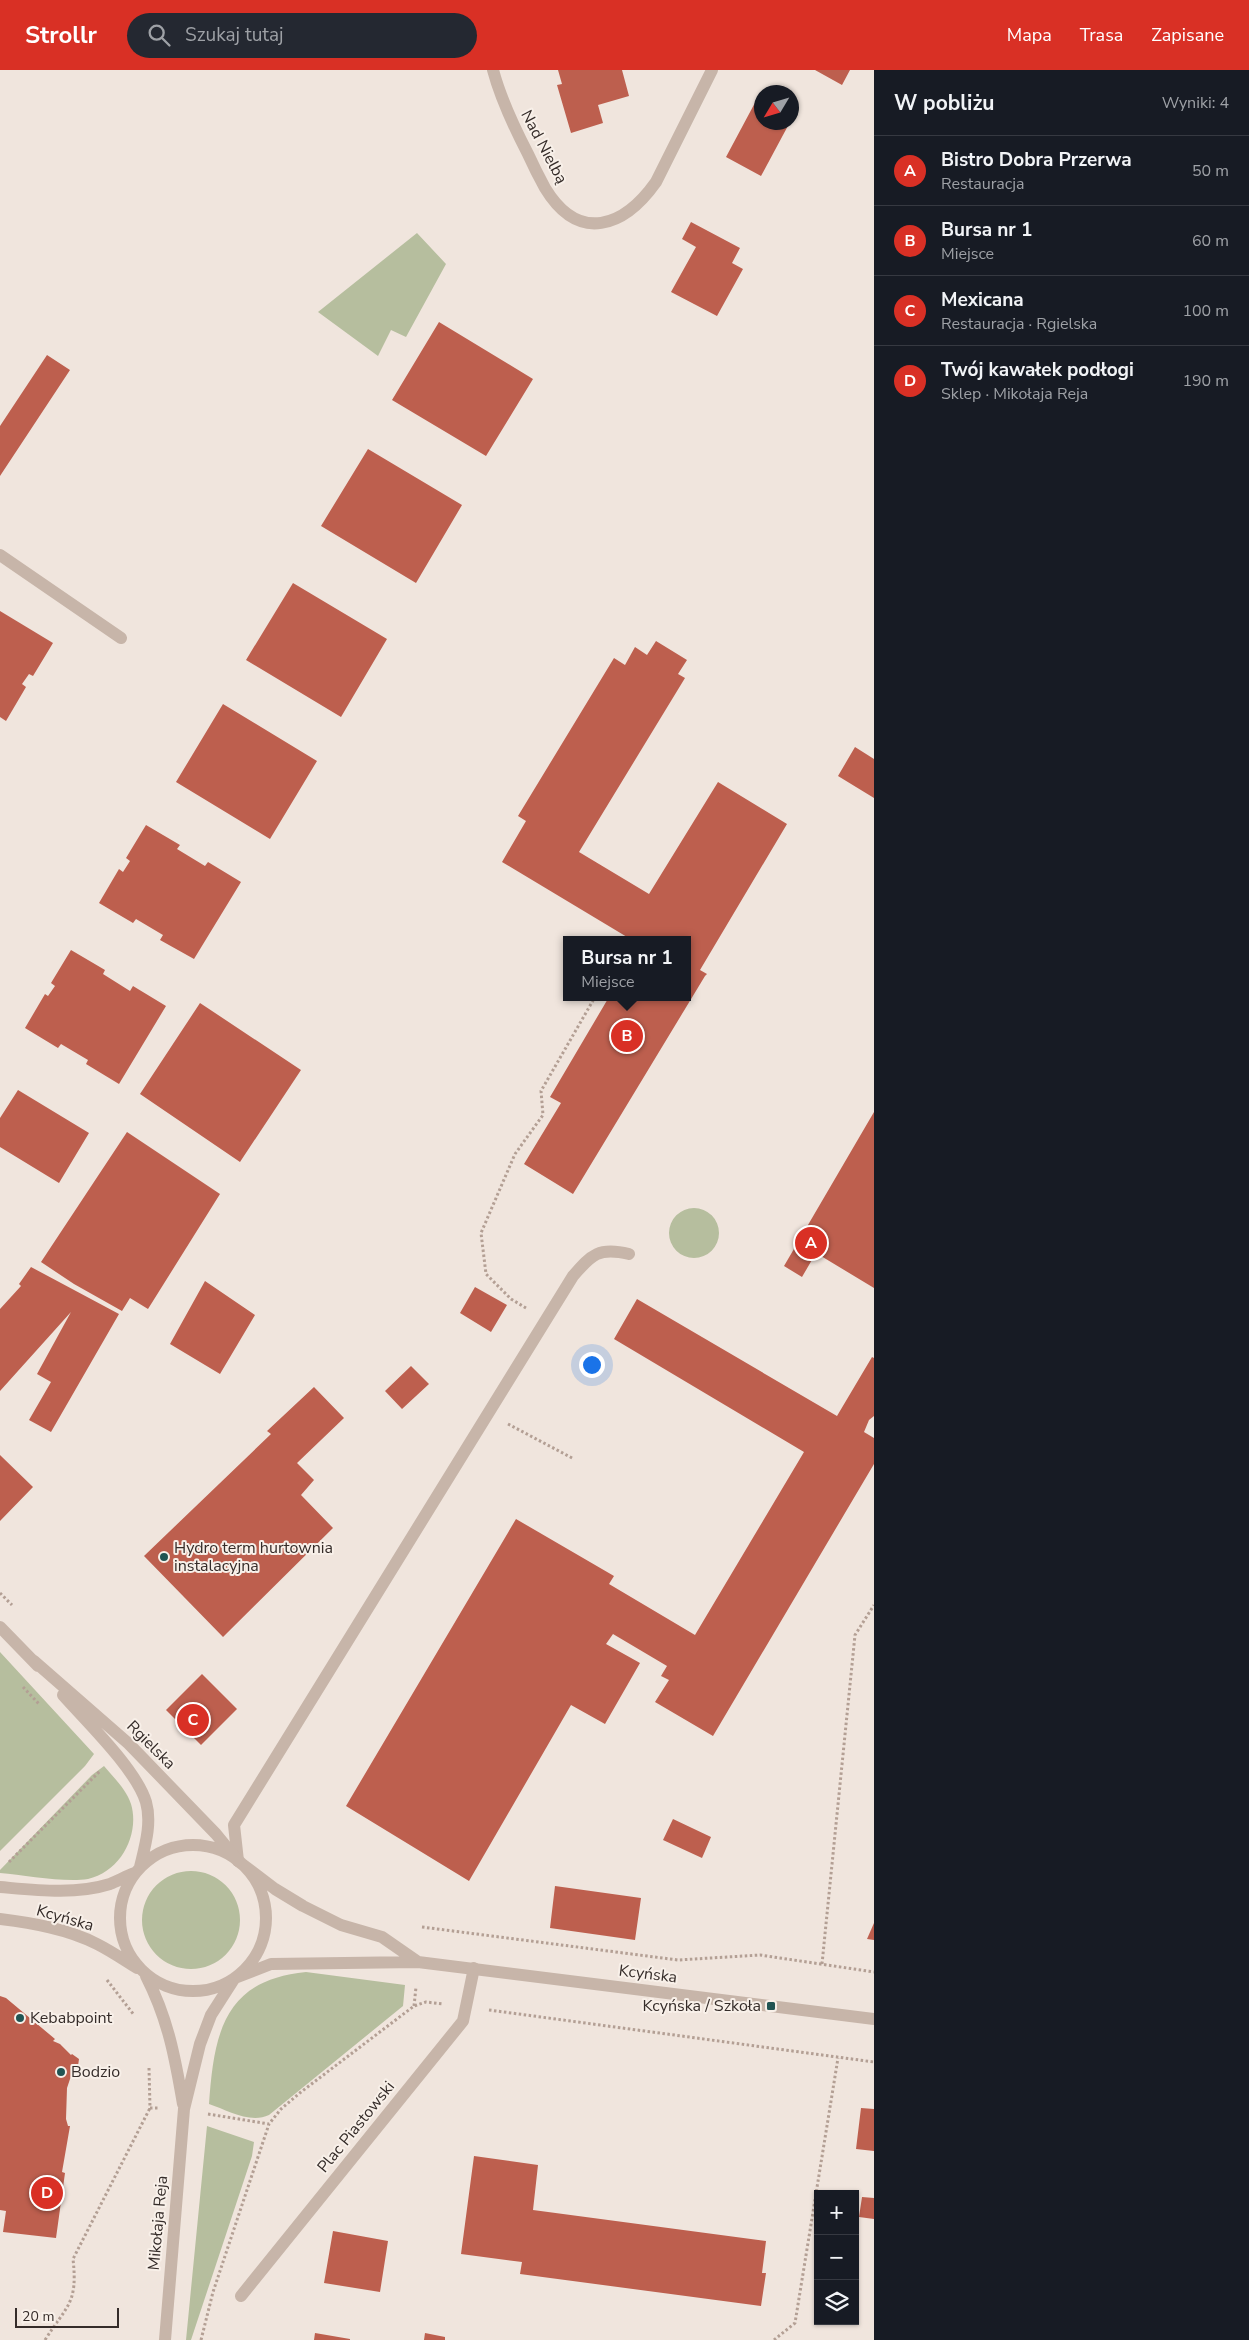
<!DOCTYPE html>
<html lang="pl">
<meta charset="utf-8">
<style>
body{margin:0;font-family:"Nunito Sans",sans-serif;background:#242831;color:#f1f3f6}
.controls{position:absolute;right:15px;bottom:15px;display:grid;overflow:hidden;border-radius:0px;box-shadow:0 1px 4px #0004}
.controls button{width:45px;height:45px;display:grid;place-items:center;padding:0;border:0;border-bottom:1px solid #363941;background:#171b24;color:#f1f3f6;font:25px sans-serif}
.compass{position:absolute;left:754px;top:15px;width:45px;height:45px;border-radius:50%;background:#171b24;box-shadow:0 1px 4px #0004;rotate:232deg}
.scale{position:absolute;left:15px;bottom:12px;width:104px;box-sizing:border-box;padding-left:5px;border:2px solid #352c29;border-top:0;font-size:14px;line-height:18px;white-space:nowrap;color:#352c29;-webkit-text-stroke:4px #f8f0e9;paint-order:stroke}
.you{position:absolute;left:591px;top:1294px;width:18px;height:18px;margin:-12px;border:4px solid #fff;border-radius:50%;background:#1a73e8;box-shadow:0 0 0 8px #1a73e833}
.badge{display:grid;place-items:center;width:32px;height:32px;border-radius:50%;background:#d93025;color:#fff;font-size:16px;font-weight:700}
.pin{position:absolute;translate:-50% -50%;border:2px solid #fff;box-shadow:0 1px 5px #0006}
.popup{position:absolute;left:563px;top:866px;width:128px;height:65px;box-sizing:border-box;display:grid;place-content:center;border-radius:0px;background:#171b24;filter:drop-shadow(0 1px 4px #0005);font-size:16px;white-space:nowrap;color:#9ea1a6}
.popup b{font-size:19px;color:#f1f3f6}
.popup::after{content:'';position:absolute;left:50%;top:100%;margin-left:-10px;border:10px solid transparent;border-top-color:#171b24}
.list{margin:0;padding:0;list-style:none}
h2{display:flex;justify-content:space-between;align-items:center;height:65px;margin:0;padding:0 20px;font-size:21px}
h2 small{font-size:16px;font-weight:400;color:#9ea1a6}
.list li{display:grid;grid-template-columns:32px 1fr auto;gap:15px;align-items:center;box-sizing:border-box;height:70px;padding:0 20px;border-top:1px solid #363941}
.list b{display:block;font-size:19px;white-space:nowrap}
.list p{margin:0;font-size:16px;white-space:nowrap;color:#9ea1a6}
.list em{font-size:16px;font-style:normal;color:#9ea1a6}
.icon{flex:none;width:28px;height:28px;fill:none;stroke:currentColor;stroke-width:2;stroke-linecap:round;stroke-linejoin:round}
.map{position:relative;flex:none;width:874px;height:2270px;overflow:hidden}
header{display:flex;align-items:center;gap:30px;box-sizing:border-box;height:70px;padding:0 25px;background:#d93025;color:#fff}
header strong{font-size:24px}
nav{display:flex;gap:28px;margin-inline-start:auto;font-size:18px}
.search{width:350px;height:45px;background:#242831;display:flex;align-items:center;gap:12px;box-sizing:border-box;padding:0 18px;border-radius:28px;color:#9ea1a6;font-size:19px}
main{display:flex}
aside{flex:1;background:#171b24}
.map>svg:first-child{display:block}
.green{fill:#b6be9e}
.building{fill:#bd5f4e}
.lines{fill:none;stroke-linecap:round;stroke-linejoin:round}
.path{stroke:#b39f94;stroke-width:3;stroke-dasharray:2.5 2.5;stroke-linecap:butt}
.service{stroke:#c7b5a9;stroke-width:12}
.minor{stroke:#c7b5a9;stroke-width:12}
.tertiary{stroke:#c7b5a9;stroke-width:12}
.poi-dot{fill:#215453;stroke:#f8f0e9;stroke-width:2}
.labels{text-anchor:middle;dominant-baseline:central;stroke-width:4;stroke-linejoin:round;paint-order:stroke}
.street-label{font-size:16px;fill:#352c29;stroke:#f8f0e9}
.poi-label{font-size:16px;fill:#352c29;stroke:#f8f0e9;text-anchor:start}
</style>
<header>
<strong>Strollr</strong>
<div class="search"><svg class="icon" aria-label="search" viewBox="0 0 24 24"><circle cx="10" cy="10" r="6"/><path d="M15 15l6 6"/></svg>Szukaj tutaj</div>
<nav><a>Mapa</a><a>Trasa</a><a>Zapisane</a></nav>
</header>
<main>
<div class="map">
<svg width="874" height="2270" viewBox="0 0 874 2270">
<rect width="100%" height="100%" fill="#f0e5dd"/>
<!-- green -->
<path class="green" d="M417,163L446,194L406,267L391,260L378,286L318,242Z
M669 1163a25 25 0 1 1 50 0a25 25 0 1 1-50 0Z
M0,1582L94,1684L85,1696L0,1781Z
M104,1696C114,1708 126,1719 131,1734C140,1764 121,1802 88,1809C65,1813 25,1805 0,1803V1800L92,1705Z
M142 1850a49 49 0 1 1 98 0a49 49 0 1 1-98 0Z
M306,1902L405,1915L403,1936L269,2045C250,2054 227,2040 209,2034C214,1963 224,1910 306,1902Z
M207,2056L254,2072L252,2086L191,2270H186Z"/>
<!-- building -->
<path class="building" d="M558,0H622L629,26L598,35L603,53L571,63L557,15L562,14Z
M815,0H850L842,15Z
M757,29L762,31V52H790L761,106L726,87Z
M691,152L740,178L732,193L743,199L717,246L671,222L696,177L682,169Z
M439,252L533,309L486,386L392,330Z
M47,285L70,300L0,406V356Z
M368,379L462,435L416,513L321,456Z
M293,513L387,569L341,647L246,590Z
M0,541L53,573L33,606L29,604L22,614L26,617L6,651L0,647Z
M656,571L687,590L678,604L685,608L579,782L649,824L718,712L787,754L700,900L707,904L705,906L573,1124L524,1094L561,1033L550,1027L609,927H687V870H632L502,792L526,751L518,746L614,588L625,595L635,577L647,585Z
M223,634L317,691L270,769L176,712Z
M855,677L874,689V728L838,706Z
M146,755L180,775L177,779L205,796L208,792L241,812L194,889L160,870L163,865L136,849L133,853L99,833L119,799L123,802L130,791L126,788Z
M71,880L105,900L103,904L130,921L133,916L166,936L119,1014L86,994L88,990L61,974L58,978L25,958L45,924L48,926L55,916L51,913Z
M200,933L301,1000L240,1092L140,1024Z
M18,1020L89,1063L59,1113L0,1077V1048Z
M874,1042V1218L816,1183L802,1207L784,1196Z
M127,1062L220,1124L148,1239L130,1228L122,1241L74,1214L41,1192Z
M31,1197L119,1244L51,1362L29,1350L51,1312L37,1304L71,1242L0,1321V1239L21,1216L19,1214Z
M205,1211L255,1245L220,1304L170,1274Z
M475,1217L507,1235L491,1262L460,1243Z
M637,1229L837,1346L872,1287L874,1288V1346L869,1350L864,1362L874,1368V1394L713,1666L655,1632L669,1610L661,1606L667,1596L613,1564L606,1574L640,1593L605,1654L571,1635L469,1811L346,1736L516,1449L614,1506L609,1514L695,1565L804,1382L614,1269Z
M411,1296L429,1314L402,1339L385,1321Z
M314,1317L344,1348L297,1393L314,1410L301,1425L333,1458L223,1567L144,1486L271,1364L267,1361Z
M0,1385L33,1417L0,1451Z
M202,1604L237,1639L201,1675L166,1640Z
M673,1749L711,1767L702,1788L663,1770Z
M555,1816L641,1828L635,1870L550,1858Z
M874,1853V1870L867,1869Z
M0,1926L6,1928L55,1969L53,1971L60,1974L71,1985L72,1984L79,1989L78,1996H75L72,2003L67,2018L66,2049L68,2056H70L62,2102L65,2103L56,2168L3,2162L6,2141L0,2140Z
M861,2038L874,2039V2081L856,2079Z
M474,2086L538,2095L533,2140L766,2171L762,2203H766L761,2236L520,2204L522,2192L461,2184Z
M862,2127L874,2128V2149L859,2147Z
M333,2161L388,2171L380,2222L324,2213Z
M315,2263L350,2269V2270H314Z
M425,2263L445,2267V2270H424Z"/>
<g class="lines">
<!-- path -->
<path class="path" d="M526,1238L511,1229L486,1204L481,1163L515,1084L543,1045L541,1021L595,927
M508,1354L574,1389
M0,1523L12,1535
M23,1617L39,1634
M9,1792L100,1701
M422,1857L678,1890L760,1885L874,1902
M822,1894L855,1565L874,1535
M107,1910L134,1945
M414,1936L416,1917
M489,1940L874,1992
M149,1998L150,2038H160
M208,2044L269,2054L281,2039L301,2022L414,1936L426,1932L443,1934
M45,2270C67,2235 78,2234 73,2189L150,2038
M201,2270L213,2222L269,2054
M774,2270L795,2253L838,1988"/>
<!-- service -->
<path class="service" d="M493,0C501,30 514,57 528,84C533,95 539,107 545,118C579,174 624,157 656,112L712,0
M0,485L121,568
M238,1791L234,1755L573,1206C592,1184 599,1177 629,1184"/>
<!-- minor -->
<path class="minor" d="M241,2226L463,1951L474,1898"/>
<!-- tertiary -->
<path class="tertiary" d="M0,1557L38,1596
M34,1591L129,1674L216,1764L238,1791L275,1819L303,1836L341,1855L382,1867L418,1892
M63,1625C86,1651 136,1699 146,1732C152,1753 145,1776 140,1797
M120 1848a73 73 0 1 1 146 0a73 73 0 1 1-146 0Z
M0,1817C35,1820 75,1825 110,1814C118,1811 126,1806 135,1803
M0,1849C32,1853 68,1859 97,1874C111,1881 124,1890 137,1898
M146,1906C168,1949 175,1987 183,2034
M235,1908L271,1894L418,1892L874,1949
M165,2270L184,2039L200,1974L211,1945L234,1909"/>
</g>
<!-- markers -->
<g class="poi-dot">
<circle cx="164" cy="1487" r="5"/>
<rect x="766" y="1931" width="10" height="10" rx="2.5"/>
<circle cx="20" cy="1948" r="5"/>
<circle cx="61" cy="2002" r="5"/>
</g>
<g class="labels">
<!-- street labels -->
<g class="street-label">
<text transform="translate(544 77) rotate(62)">Nad Nielbą</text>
<text transform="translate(151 1675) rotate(45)">Rgielska</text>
<text transform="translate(65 1848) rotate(16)">Kcyńska</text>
<text transform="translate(648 1904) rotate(7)">Kcyńska</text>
<text transform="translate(356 2057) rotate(-51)">Plac Piastowski</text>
<text transform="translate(158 2153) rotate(-85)">Mikołaja Reja</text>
</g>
<!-- poi labels -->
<g class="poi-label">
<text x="174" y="1478">Hydro term hurtownia<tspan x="174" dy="18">instalacyjna</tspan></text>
<text x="761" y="1936" text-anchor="end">Kcyńska / Szkoła</text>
<text x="30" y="1948">Kebabpoint</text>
<text x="71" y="2002">Bodzio</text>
</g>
</g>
</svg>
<div class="controls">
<button>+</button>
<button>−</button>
<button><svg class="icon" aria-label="layers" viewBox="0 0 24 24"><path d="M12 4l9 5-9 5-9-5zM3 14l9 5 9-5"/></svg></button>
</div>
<svg class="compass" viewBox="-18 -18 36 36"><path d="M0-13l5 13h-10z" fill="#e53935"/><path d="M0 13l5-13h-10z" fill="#9ea1a6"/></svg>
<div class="scale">20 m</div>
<div class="you"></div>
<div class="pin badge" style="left:811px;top:1173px">A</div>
<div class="pin badge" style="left:627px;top:966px">B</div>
<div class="popup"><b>Bursa nr 1</b>Miejsce</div>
<div class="pin badge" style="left:193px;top:1650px">C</div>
<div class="pin badge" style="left:47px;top:2123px">D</div>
</div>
<aside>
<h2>W pobliżu<small>Wyniki: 4</small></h2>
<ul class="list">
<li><span class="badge">A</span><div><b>Bistro Dobra Przerwa</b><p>Restauracja</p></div><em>50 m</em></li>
<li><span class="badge">B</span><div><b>Bursa nr 1</b><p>Miejsce</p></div><em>60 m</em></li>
<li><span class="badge">C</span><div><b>Mexicana</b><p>Restauracja · Rgielska</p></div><em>100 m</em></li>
<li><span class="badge">D</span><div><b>Twój kawałek podłogi</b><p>Sklep · Mikołaja Reja</p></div><em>190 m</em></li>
</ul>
</aside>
</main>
